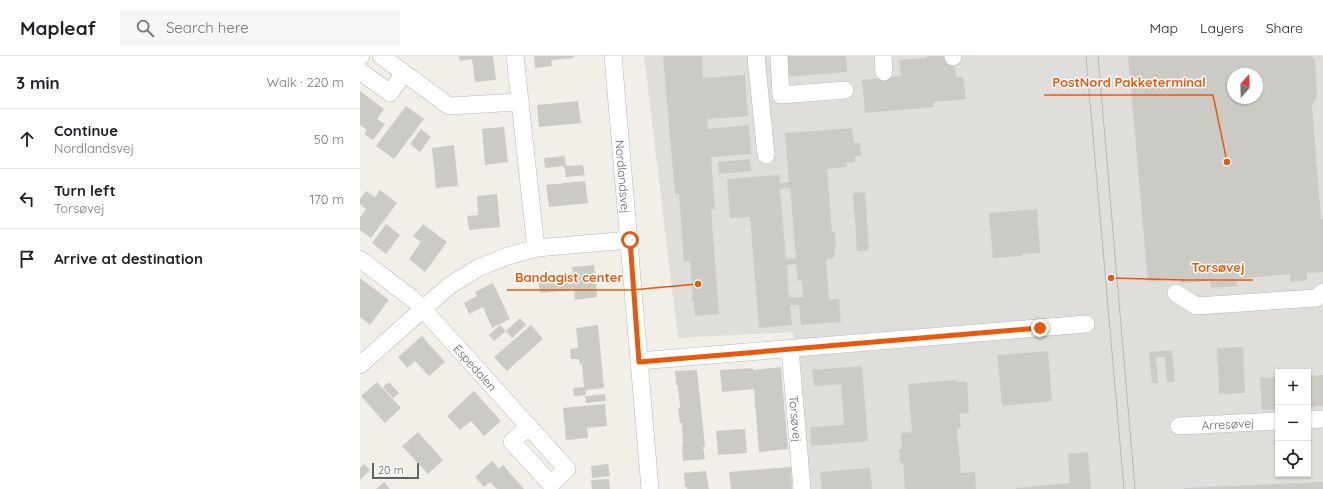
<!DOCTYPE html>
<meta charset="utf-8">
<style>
body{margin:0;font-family:Quicksand,sans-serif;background:#f6f6f6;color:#202124}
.controls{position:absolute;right:12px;bottom:12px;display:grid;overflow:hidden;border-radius:0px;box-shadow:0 1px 3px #0004}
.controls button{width:36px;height:36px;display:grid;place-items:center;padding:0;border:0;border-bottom:1px solid #e0e0e0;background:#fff;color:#202124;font:20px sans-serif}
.compass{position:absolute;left:867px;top:12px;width:36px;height:36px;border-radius:50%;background:#fff;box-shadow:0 1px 3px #0004;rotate:19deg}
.scale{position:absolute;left:12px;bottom:10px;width:47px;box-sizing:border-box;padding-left:4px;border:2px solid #5f6368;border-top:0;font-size:11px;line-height:14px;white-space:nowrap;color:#5f6368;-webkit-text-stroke:3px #fff;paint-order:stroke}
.stop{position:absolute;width:12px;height:12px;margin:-9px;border:3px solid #ea580c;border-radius:50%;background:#fff}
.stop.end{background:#ea580c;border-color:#fff;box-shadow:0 1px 4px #0008}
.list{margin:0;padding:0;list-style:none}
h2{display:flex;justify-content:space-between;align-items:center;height:52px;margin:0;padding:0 16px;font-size:17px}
h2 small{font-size:13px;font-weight:400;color:#757577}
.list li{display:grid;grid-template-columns:26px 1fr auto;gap:12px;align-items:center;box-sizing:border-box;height:60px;padding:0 16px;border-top:1px solid #e0e0e0}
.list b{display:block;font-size:15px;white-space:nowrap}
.list p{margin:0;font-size:13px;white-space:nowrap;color:#757577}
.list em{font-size:13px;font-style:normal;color:#757577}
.icon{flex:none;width:22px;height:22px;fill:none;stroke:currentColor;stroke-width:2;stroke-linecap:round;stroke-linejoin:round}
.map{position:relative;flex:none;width:963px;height:433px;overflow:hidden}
header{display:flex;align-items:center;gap:24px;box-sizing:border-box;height:56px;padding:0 20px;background:#fff;border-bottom:1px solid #e0e0e0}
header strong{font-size:19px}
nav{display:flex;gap:22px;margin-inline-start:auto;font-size:14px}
.search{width:280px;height:36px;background:#f6f6f6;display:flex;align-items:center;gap:10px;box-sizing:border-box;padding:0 14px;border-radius:0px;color:#757577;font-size:15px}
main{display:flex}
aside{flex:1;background:#fff}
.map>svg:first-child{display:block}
.industrial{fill:#e0deda;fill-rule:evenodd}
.building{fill:#cccac5;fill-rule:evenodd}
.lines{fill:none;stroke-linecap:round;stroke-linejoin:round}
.minor-casing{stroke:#b5b8bc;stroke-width:18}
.minor{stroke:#fff;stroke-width:17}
.tram{stroke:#b6b7b8;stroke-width:1}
.route{stroke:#ea580c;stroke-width:5}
.labels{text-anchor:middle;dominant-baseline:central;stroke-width:3;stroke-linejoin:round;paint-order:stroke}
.street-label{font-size:12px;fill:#5f6368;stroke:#fff}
.leader{fill:none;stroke:#e8590c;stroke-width:1.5}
.callout-dot{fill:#e8590c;stroke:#fff;stroke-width:1.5}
.callout-label{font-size:13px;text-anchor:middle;font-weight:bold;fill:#e8590c;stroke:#fff;stroke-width:3;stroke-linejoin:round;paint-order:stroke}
</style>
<header>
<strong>Mapleaf</strong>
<div class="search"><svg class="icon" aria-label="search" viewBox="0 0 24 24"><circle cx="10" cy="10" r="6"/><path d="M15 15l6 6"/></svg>Search here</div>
<nav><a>Map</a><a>Layers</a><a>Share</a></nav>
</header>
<main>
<aside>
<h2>3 min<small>Walk · 220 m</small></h2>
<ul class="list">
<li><svg class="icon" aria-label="ahead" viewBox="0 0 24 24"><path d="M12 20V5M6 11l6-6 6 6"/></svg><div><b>Continue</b><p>Nordlandsvej</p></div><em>50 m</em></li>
<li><svg class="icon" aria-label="left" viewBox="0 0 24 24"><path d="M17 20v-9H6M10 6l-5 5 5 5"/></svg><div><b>Turn left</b><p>Torsøvej</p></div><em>170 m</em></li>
<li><svg class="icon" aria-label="arrive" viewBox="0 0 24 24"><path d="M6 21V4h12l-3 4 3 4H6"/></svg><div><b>Arrive at destination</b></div></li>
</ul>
</aside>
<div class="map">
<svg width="963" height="433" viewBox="0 0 963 433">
<rect width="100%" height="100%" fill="#f1efe8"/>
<!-- industrial -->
<path class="industrial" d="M284,0H963V433H447L433,276L318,282ZM873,18H897V42H873ZM918,316H948V418H918Z"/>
<!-- building -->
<path class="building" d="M99,0H133L136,24L115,26L112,3L100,5Z
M174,0H214V2L191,4L192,10L175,12Z
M303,0H342L343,22L385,19L388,60L347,63L348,73L389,69L391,98L351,101L355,153H351L359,258L335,260L334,246H332V240H333L330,205L324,206L319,138H315Z
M424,0H486L487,16L426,21Z
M567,0H588L594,5L596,21H603L606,43L573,46L574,51L505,57L502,24L541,20L539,4L567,2Z
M768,0H951L955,4L957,41L952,49L961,163H963V216L947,217V224L930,226V218L876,223L877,230L851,232L850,225L821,227V223L788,226ZM873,18H897V42H873Z
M0,35L24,53L17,63L25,68L13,84L4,78L7,74L0,69Z
M218,45L221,67L179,71L177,49Z
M46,50L64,63L34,103L16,90Z
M144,71L148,106L125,109L122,73Z
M492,72L494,87L500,86L501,100H495V106L486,107L487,111L467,113L472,176H475L476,193H474L475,202L466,203L469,244L479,243L481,266L441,269L439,249H430L432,269L399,272L390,161L370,162L367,123L419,119L420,127L429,126L425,77ZM430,132L436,202L426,203L420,133ZM436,208L438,225L442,224L443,241L429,242L427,209Z
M61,73L71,81L60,96L50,88Z
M94,89L98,130L76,132L72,92Z
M205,100L206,110L223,109L225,119L206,121L204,110L185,112L184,102Z
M390,103L391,115L359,118L358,106Z
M225,125L228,147L189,151L186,129Z
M20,134L37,147L11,182L0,174V161L6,153L0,148V143L6,135L15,141Z
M505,136L509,194L497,195L493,137Z
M137,138L140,171L109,174L107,160L118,159L117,140Z
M677,153L680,197L661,198V200L633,202L629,157Z
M26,168L40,179L26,198L12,187Z
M63,168L87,186L65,216L49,203L61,186L53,180Z
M234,209L237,241L215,244L214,234L180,237L178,221L213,217L212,211Z
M0,222L29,244L10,269L0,261Z
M133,227L150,263L132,272L123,251L109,258L104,247L117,240L115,236Z
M160,262L166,269L152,282L146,275L134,285L129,279L140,269L146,275Z
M171,269L183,283L147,315L134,301Z
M238,269L244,332L226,334V339L214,340L213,332L224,331L222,308L220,309L219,303H211L210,293L218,292L216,272Z
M62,280L85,306L69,320L55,305L47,312L38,301Z
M883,291L885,337L859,338L857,292Z
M812,294L815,326H807L805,301H796L798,327H792L789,296Z
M688,295L692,345L642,350L637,299Z
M502,310L508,385L451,390L450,371L484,369L481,328L454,330L452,314Z
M421,311L428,393L399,396L394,333L362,336L360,314L393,312V314Z
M337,314L345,391H343L345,403L323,405L322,390H323L322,367H320L318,352H320L318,329H316L315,315Z
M963,319V350L948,351V320Z
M918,321V353L902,354L900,322Z
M596,324L597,326H607L609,357L599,358L601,372L597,373L601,417L615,416L616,433H545L543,407H540L539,393H542L541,377L552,376L548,328Z
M17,326L41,352L25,367L1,340Z
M29,326L39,337L33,342L23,331Z
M114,335L141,365L124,380L111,365L100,374L87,360Z
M245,338L246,345L226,347L225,340Z
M245,348L247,370L227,372L228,382L206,384L203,352Z
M385,373L387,397L358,399L356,375Z
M58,376L83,404L68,418L42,390Z
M728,396L731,433H656V432L710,427L708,398Z
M132,405L139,413L143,409L164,433H137L130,426L124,431L115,421Z
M4,408L10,414L0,424V412Z
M248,408L250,420L232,422L231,410Z
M431,411L432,433H371L369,416Z
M510,412L512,433H462L460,416Z
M346,415L349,433H327V431H325L324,417Z
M249,423L250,433H232L231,424Z
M24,426L30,433H16Z
M963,426V433H824V432Z"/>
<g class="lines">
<defs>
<g id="minor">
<path d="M21,0L89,50L160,46"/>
<path d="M155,0L176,192"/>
<path id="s1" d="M253,0L290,433"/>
<path d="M396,0L406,99"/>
<path d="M419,0L421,39L485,34"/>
<path d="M523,0L524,16"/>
<path d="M593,0V1"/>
<path d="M0,1L1,0"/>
<path d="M0,15L30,37L44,17"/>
<path id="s2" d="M0,203L50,241L63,253L207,413L191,428L152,386L169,370"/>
<path d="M816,237L836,250L956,242L963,236"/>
<path id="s3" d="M430,293L442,433"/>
<path d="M279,305L726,268"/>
<path d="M0,309L89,230L118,212L148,200L176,192L270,184"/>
<path d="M948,364L963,363"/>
<path id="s4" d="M819,370L918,365"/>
</g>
</defs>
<!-- minor casing -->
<use href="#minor" class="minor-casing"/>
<!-- minor -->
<use href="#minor" class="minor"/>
<!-- tram -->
<path class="tram" d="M726,0L764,433
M738,0L775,433"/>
</g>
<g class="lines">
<!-- route -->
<path class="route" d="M270,184L279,306L680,272"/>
</g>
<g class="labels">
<!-- street labels -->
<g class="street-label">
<text stroke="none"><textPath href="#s1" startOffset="121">Nordlandsvej</textPath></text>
<text stroke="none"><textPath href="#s2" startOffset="159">Espedalen</textPath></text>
<text stroke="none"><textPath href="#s3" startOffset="70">Torsøvej</textPath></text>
<text stroke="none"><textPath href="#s4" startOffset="49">Arresøvej</textPath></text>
</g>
</g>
<!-- callouts -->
<path class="leader" d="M867 106L853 39H684M751 222L824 224H893M338 228L271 234H147"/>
<g class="callout-dot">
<circle cx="867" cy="106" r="4"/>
<circle cx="751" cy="222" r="4"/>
<circle cx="338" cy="228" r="4"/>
</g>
<g class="callout-label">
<text x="769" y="31">PostNord Pakketerminal</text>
<text x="858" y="216">Torsøvej</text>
<text x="209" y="226">Bandagist center</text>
</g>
</svg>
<div class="controls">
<button>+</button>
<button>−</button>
<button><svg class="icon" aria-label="locate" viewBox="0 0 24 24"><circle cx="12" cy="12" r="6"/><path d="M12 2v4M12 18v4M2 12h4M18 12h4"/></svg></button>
</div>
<svg class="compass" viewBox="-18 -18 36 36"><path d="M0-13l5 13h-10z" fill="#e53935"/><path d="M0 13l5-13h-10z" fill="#757577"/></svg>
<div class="scale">20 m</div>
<div class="stop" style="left:270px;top:184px"></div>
<div class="stop end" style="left:680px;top:272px"></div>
</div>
</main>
